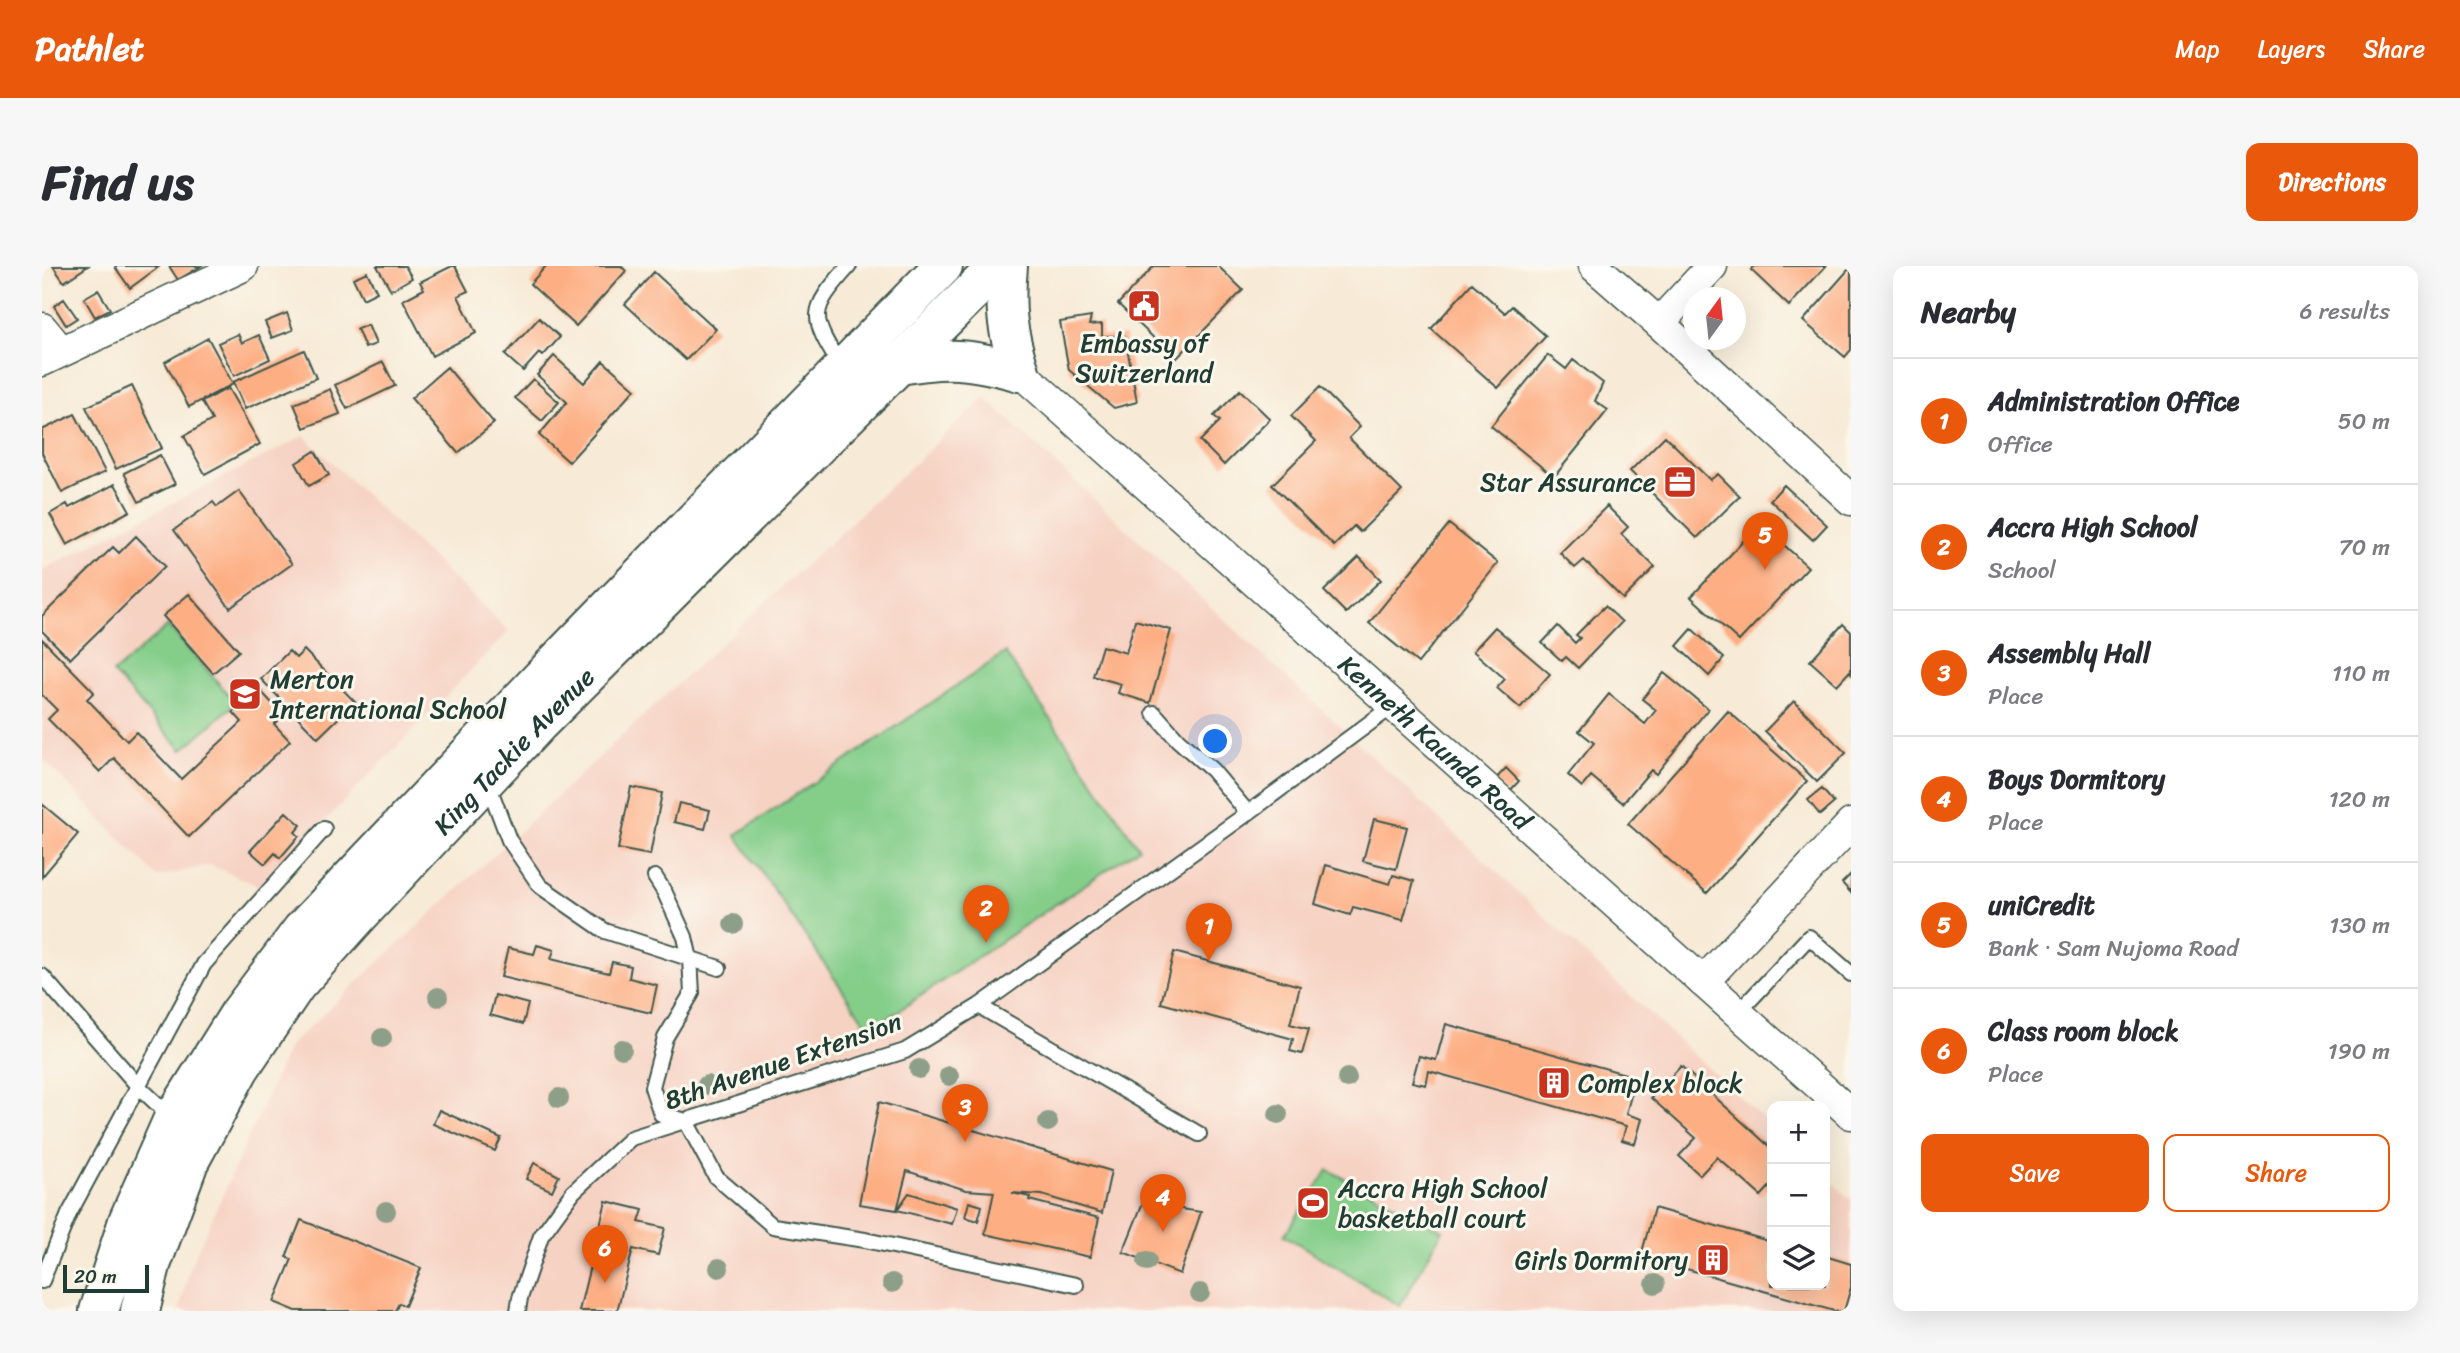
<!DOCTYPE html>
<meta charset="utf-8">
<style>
body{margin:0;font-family:Sriracha,sans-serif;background:#f7f7f7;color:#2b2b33}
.controls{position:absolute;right:21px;bottom:21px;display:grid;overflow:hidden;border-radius:14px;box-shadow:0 7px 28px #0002}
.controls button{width:63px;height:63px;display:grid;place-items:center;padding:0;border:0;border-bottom:2px solid #e1e1e2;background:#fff;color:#2b2b33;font:35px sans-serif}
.compass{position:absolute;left:1641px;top:21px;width:63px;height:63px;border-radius:50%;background:#fff;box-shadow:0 7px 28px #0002;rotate:15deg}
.scale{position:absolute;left:21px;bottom:18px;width:86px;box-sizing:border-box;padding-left:7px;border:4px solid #1f3d34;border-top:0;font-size:19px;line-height:24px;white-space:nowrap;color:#1f3d34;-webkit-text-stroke:5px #fbf7ec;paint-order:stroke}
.you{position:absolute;left:1174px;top:476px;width:24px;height:24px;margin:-18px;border:5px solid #fff;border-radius:50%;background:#1a73e8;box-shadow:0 0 0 10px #1a73e833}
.badge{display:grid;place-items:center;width:46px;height:46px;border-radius:50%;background:#ea580c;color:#fff;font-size:23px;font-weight:700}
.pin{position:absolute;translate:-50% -58px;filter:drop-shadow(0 2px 4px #0008)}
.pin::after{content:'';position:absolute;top:37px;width:24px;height:21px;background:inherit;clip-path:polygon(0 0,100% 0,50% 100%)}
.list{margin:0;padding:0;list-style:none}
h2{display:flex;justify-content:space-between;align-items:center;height:91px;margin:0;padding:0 28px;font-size:30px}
h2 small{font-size:23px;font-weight:400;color:#7c7c81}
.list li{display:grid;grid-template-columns:46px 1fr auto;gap:21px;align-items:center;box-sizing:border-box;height:126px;padding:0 28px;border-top:2px solid #e1e1e2}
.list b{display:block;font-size:26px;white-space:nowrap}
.list p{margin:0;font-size:23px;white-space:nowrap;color:#7c7c81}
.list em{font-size:23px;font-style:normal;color:#7c7c81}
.actions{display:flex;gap:14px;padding:21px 28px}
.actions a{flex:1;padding:16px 0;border:2px solid #ea580c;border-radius:14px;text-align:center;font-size:24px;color:#ea580c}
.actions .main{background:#ea580c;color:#fff}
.icon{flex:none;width:38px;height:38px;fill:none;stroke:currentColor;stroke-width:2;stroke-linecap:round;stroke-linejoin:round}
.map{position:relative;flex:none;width:1809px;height:1045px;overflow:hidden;border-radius:14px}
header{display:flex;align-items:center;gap:42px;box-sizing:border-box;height:98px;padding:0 35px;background:#ea580c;color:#fff}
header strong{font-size:33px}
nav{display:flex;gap:38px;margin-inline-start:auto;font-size:24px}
.intro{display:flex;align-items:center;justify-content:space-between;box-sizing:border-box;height:168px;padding:0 42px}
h1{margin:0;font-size:49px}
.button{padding:18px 32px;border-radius:14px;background:#ea580c;color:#fff;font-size:24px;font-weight:700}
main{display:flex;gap:42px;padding:0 42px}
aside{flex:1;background:#fff;border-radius:14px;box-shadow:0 7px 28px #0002}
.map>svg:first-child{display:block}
.built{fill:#f6d2c3}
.green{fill:#84ce8a;stroke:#52865f;stroke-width:2}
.building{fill:#fdae83}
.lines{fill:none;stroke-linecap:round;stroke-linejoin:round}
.lane-casing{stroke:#3f574c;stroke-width:18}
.street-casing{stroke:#3f574c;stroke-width:33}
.secondary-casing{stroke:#3f574c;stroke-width:42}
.lane{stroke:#fff;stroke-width:14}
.street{stroke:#fff;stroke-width:30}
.secondary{stroke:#fff;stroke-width:38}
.tree{fill:#8e9f89}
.labels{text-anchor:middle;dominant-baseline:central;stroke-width:6;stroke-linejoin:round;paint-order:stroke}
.poi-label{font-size:26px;fill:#1f3d34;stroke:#fbf7ec;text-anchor:start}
.street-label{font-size:26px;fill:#1f3d34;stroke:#fbf7ec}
</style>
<header>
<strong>Pathlet</strong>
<nav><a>Map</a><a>Layers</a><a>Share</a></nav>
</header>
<div class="intro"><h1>Find us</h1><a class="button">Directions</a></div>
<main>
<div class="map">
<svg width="1809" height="1045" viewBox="0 0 1809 1045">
<rect width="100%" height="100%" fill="#fbf7ec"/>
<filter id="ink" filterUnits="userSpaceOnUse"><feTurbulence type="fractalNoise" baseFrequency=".0143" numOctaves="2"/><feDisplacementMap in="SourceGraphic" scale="14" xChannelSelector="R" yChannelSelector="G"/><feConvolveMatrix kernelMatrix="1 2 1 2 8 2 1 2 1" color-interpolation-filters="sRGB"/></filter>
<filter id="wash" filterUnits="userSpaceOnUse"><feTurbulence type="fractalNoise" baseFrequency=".00686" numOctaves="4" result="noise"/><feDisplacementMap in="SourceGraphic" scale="28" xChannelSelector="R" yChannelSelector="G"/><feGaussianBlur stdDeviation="1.57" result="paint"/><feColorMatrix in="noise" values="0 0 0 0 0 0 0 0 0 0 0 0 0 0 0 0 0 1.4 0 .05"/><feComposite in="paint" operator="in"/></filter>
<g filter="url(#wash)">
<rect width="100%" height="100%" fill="#f7ead6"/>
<!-- built -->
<path class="built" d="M943,132L1730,861V1019H1783V910L1809,934V1045H137L148,1001L248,779Z
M262,170L467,365L219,621L168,599L115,611L0,492V304Z"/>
<!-- green -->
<path class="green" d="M126,360L194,437L140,484L71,407Z
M963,387L1097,582L828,764L694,569Z
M1286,904L1401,964L1358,1040L1242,969Z"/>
<g id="blocks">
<!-- building -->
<path class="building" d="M11,0H46L22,16Z
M74,0H118L88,22L73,1Z
M127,0H159L136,14Z
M335,0H363L370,12L349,24Z
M410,0H413L426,25L416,30L434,67L390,90L361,34L382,23L378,16Z
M504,0H579L584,5L534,60L488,18Z
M1112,0H1176L1201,24L1134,93L1076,38Z
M1712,0H1784L1747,40L1709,4Z
M1807,3L1809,4V84L1803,91L1761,55Z
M325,6L335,26L321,33L311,12Z
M612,6L674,63L644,94L583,38Z
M1430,17L1463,47L1470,40L1504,70L1456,122L1389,63Z
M56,24L68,43L53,51L42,32Z
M22,33L35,52L24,59L12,40Z
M245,47L251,64L230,72L223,56Z
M1049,51L1047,59L1060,58V70H1083L1095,136L1072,142L1027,104L1018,56Z
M497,52L518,71L501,90L497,87L481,105L463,89Z
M326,59L334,78L323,82L315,63Z
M196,68L200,77L217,69L228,93L192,110L176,77Z
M166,72L191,118L147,141L123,96Z
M262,84L274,112L203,143L191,116Z
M1506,89L1524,103L1531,94L1561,117L1553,135L1566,144L1512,211L1449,160Z
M512,90L542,117L561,95L593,123L527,196L497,169L525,136L495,109Z
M341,96L353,120L305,143L293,119Z
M405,101L452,157L416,187L369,132Z
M491,113L517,136L500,155L473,132Z
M90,120L120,182L74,203L44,141Z
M1278,121L1318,161L1307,172L1360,225L1318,266L1312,260L1292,280L1230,219L1274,175L1249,150Z
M186,122L218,178L163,208L142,170L170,154L160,136Z
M288,123L298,148L262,162L252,138Z
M1198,124L1228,153L1182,199L1158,175L1178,155L1172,150Z
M33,148L63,206L20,227L0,187V164Z
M1623,170L1668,214L1676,208L1698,230L1655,272L1588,205Z
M273,185L287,209L267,220L254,197Z
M118,189L133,218L97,236L82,207Z
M73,218L88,245L25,279L8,248L25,238L27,242Z
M1742,219L1785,259L1771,274L1728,234Z
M197,225L250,298L188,342L132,264L171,236L175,241Z
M1565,240L1586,261L1579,268L1613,301L1581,333L1542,294L1533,302L1518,287Z
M1718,257L1766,301L1697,375L1649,331Z
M1407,258L1456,297L1376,397L1327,357Z
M94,270L123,300L28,393L0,365V350L71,281L77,287Z
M1317,291L1339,314L1304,347L1282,325Z
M147,328L197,385L171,407L121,350Z
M1563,340L1580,356L1536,402L1524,391L1520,395L1500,377L1516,360L1533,377L1538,372L1534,369Z
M1093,354L1129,364L1108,437L1076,427L1079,418L1051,410L1060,380L1084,387Z
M1801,358L1809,366V408L1807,406L1795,419L1768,395Z
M1453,361L1508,408L1478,442L1455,422L1463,413L1431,385Z
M1650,363L1682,392L1667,410L1635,380Z
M0,373L52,426L45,433L85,475L94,466L139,513L200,456L191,446L216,422L241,449L232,458L248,475L147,571L72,492L58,506L6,453L15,444L0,429Z
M262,384L313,436L276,472L219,413L247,385L254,392Z
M1622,407L1666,443L1614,508L1609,504L1581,537L1549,510L1540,521L1526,509L1552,477L1537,465L1567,428L1603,458L1614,444L1600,433Z
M1752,435L1804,487L1775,516L1723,465Z
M1686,445L1765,515L1665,627L1586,558Z
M1464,502L1477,515L1465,528L1451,516Z
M589,521L620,527L608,589L576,583Z
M1780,523L1792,537L1778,549L1766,534Z
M637,537L668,544L663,563L632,556Z
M0,538L36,568L0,611Z
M244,546L259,559L253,566L257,570L238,592L233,587L223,598L208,585Z
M1332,553L1365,561L1354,603L1321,595Z
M1284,599L1348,618L1351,609L1372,615L1361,654L1311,641L1308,649L1273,638Z
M1809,608V627L1800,617Z
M495,679L512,684L509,693L567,707L570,696L589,700L587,712L615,719L609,747L459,711L466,682L492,688Z
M1132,686L1258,720L1248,758L1267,763L1260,788L1248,785L1251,773L1119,737Z
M453,729L486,738L481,758L448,749Z
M1404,758L1594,811L1584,848L1600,853L1593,878L1580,874L1584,860L1387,805L1384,819L1370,816L1377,790L1394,794Z
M1639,800L1730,883V918L1719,930L1675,891L1658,909L1637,890L1654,872L1609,832Z
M837,836L1069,905L1060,947L1000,929L970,927L988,931L987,934L1057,952L1048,991L943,968L952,926L924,924L865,905L855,944L817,938Z
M397,844L459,872L453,885L391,858Z
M492,897L517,910L510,925L484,913Z
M1106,924L1131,932L1126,941L1159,946L1138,1008L1081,986Z
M867,927L915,942L910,958L855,944Z
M564,935L601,944L597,956L623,962L616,989L591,983L575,1045H537Z
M927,936L940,940L936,955L923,951Z
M1612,942L1730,976V1019H1783V990L1809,998V1021L1802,1045H1792L1599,990Z
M259,954L379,1002L363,1040L357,1037L353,1045H254L232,1036L250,993L244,991Z"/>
</g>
</g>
<g filter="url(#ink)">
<use href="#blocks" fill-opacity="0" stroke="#3f574c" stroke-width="2"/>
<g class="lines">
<defs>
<path id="lane" d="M799,101C768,50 766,46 807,0
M1112,447L1136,474L1170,504L1206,547
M446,518L467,574L498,620L563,665L677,702
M613,611L623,627L643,671L648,693L650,727L623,772L610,821L619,848L644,855L674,911L731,960L823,974L1034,1019
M0,710L96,820L129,851
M937,740L1157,868
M1695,748L1767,671L1809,708
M0,1015L27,948L162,698L282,563
M476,1045L478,1032L499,970L531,926L589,872L863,785L937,740L1206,547L1352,439"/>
<g id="street">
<path d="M1552,0L1617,57L1809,234"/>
<path d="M1617,57L1670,0"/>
<path d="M0,62L19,85"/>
<path d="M0,95L201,0"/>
<path id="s1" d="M978,106L1809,848"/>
<path d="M1661,716L1809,558"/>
</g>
<g id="secondary">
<path d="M966,0C962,43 965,66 978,106"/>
<path d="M853,100C904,90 929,92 978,106"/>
<path d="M57,1045L86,955L131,853L197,748L260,664L522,388L901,0"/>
<path id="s2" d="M98,1045L109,999L147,896L198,802L254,719L318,648L497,457L956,0"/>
</g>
</defs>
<!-- lane casing -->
<use href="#lane" class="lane-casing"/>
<!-- street casing -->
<use href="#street" class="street-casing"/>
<!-- secondary casing -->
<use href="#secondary" class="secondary-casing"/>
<!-- lane -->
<use href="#lane" class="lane"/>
<!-- street -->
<use href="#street" class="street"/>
<!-- secondary -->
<use href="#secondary" class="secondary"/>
</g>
<!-- trees -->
<g class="tree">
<circle cx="691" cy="658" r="10"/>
<circle cx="396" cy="731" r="10"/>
<circle cx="340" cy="772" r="10"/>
<circle cx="580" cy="783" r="10"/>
<circle cx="877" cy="803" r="10"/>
<circle cx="907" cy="810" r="10"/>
<circle cx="1305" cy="812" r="10"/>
<circle cx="665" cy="819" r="10"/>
<circle cx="517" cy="832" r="10"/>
<circle cx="1236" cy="848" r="10"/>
<circle cx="1006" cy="856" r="10"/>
<circle cx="344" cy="945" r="10"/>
<circle cx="1105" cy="995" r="10"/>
<circle cx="677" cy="1002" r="10"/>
<circle cx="850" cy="1017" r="10"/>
<circle cx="1613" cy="1018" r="10"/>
<circle cx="1158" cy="1027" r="10"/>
</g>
</g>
<!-- icons -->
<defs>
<symbol id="civic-square" viewBox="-11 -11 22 22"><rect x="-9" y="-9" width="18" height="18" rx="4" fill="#c8321e" stroke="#fbf7ec"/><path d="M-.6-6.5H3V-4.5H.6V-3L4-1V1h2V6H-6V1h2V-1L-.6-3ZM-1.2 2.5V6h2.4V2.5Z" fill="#fff"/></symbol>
<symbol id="office-square" viewBox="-11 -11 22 22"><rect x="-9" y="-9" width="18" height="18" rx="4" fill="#c8321e" stroke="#fbf7ec"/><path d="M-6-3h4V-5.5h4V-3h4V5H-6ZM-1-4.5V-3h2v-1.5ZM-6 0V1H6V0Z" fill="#fff"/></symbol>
<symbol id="school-square" viewBox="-11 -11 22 22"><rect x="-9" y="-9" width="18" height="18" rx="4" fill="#c8321e" stroke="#fbf7ec"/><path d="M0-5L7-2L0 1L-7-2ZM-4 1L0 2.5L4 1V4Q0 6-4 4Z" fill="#fff"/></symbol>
<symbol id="building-square" viewBox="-11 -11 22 22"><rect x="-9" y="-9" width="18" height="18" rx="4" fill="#c8321e" stroke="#fbf7ec"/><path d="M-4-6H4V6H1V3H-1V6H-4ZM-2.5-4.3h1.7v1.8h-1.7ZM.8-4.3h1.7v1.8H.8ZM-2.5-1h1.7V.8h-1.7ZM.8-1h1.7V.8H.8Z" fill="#fff"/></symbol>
<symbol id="stadium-square" viewBox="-11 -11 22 22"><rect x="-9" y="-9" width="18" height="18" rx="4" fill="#c8321e" stroke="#fbf7ec"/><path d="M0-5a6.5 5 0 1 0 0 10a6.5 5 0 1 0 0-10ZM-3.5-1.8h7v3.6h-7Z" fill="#fff"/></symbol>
</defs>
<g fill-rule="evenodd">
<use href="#civic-square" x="1083" y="21" width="38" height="38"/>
<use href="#office-square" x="1619" y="197" width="38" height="38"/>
<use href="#school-square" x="184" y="409" width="38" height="38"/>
<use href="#building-square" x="1493" y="798" width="38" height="38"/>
<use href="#stadium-square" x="1252" y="918" width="38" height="38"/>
<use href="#building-square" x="1652" y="975" width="38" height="38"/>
</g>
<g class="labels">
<!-- poi labels -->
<g class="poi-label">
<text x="1102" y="77" text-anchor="middle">Embassy of<tspan x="1102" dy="30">Switzerland</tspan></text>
<text x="1614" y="216" text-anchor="end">Star Assurance</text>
<text x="228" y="413">Merton<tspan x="228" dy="30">International School</tspan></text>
<text x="1536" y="817">Complex block</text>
<text x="1296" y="922">Accra High School<tspan x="1296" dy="30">basketball court</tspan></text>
<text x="1646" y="994" text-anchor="end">Girls Dormitory</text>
</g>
<!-- street labels -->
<g class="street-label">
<text stroke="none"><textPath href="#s1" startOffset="556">Kenneth Kaunda Road</textPath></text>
<text stroke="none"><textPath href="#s2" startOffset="684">King Tackie Avenue</textPath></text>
<text transform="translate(741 795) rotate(-19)">8th Avenue Extension</text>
</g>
</g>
</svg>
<div class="controls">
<button>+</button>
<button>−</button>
<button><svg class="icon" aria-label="layers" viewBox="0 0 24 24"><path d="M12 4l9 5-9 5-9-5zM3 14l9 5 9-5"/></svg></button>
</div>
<svg class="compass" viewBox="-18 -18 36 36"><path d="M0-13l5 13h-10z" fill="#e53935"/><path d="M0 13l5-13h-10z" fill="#7c7c81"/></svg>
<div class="scale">20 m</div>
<div class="you"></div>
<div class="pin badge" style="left:1167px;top:695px">1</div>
<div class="pin badge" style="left:944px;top:677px">2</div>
<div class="pin badge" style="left:923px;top:876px">3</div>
<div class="pin badge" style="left:1121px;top:966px">4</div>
<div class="pin badge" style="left:1723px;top:304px">5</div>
<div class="pin badge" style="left:563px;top:1017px">6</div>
</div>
<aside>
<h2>Nearby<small>6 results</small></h2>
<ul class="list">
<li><span class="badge">1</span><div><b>Administration Office</b><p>Office</p></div><em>50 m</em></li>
<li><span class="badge">2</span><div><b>Accra High School</b><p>School</p></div><em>70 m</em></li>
<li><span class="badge">3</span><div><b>Assembly Hall</b><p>Place</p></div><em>110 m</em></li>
<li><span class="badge">4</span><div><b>Boys Dormitory</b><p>Place</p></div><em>120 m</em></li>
<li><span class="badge">5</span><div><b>uniCredit</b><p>Bank · Sam Nujoma Road</p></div><em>130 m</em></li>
<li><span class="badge">6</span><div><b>Class room block</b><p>Place</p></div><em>190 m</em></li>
</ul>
<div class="actions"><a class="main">Save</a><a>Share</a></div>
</aside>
</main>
